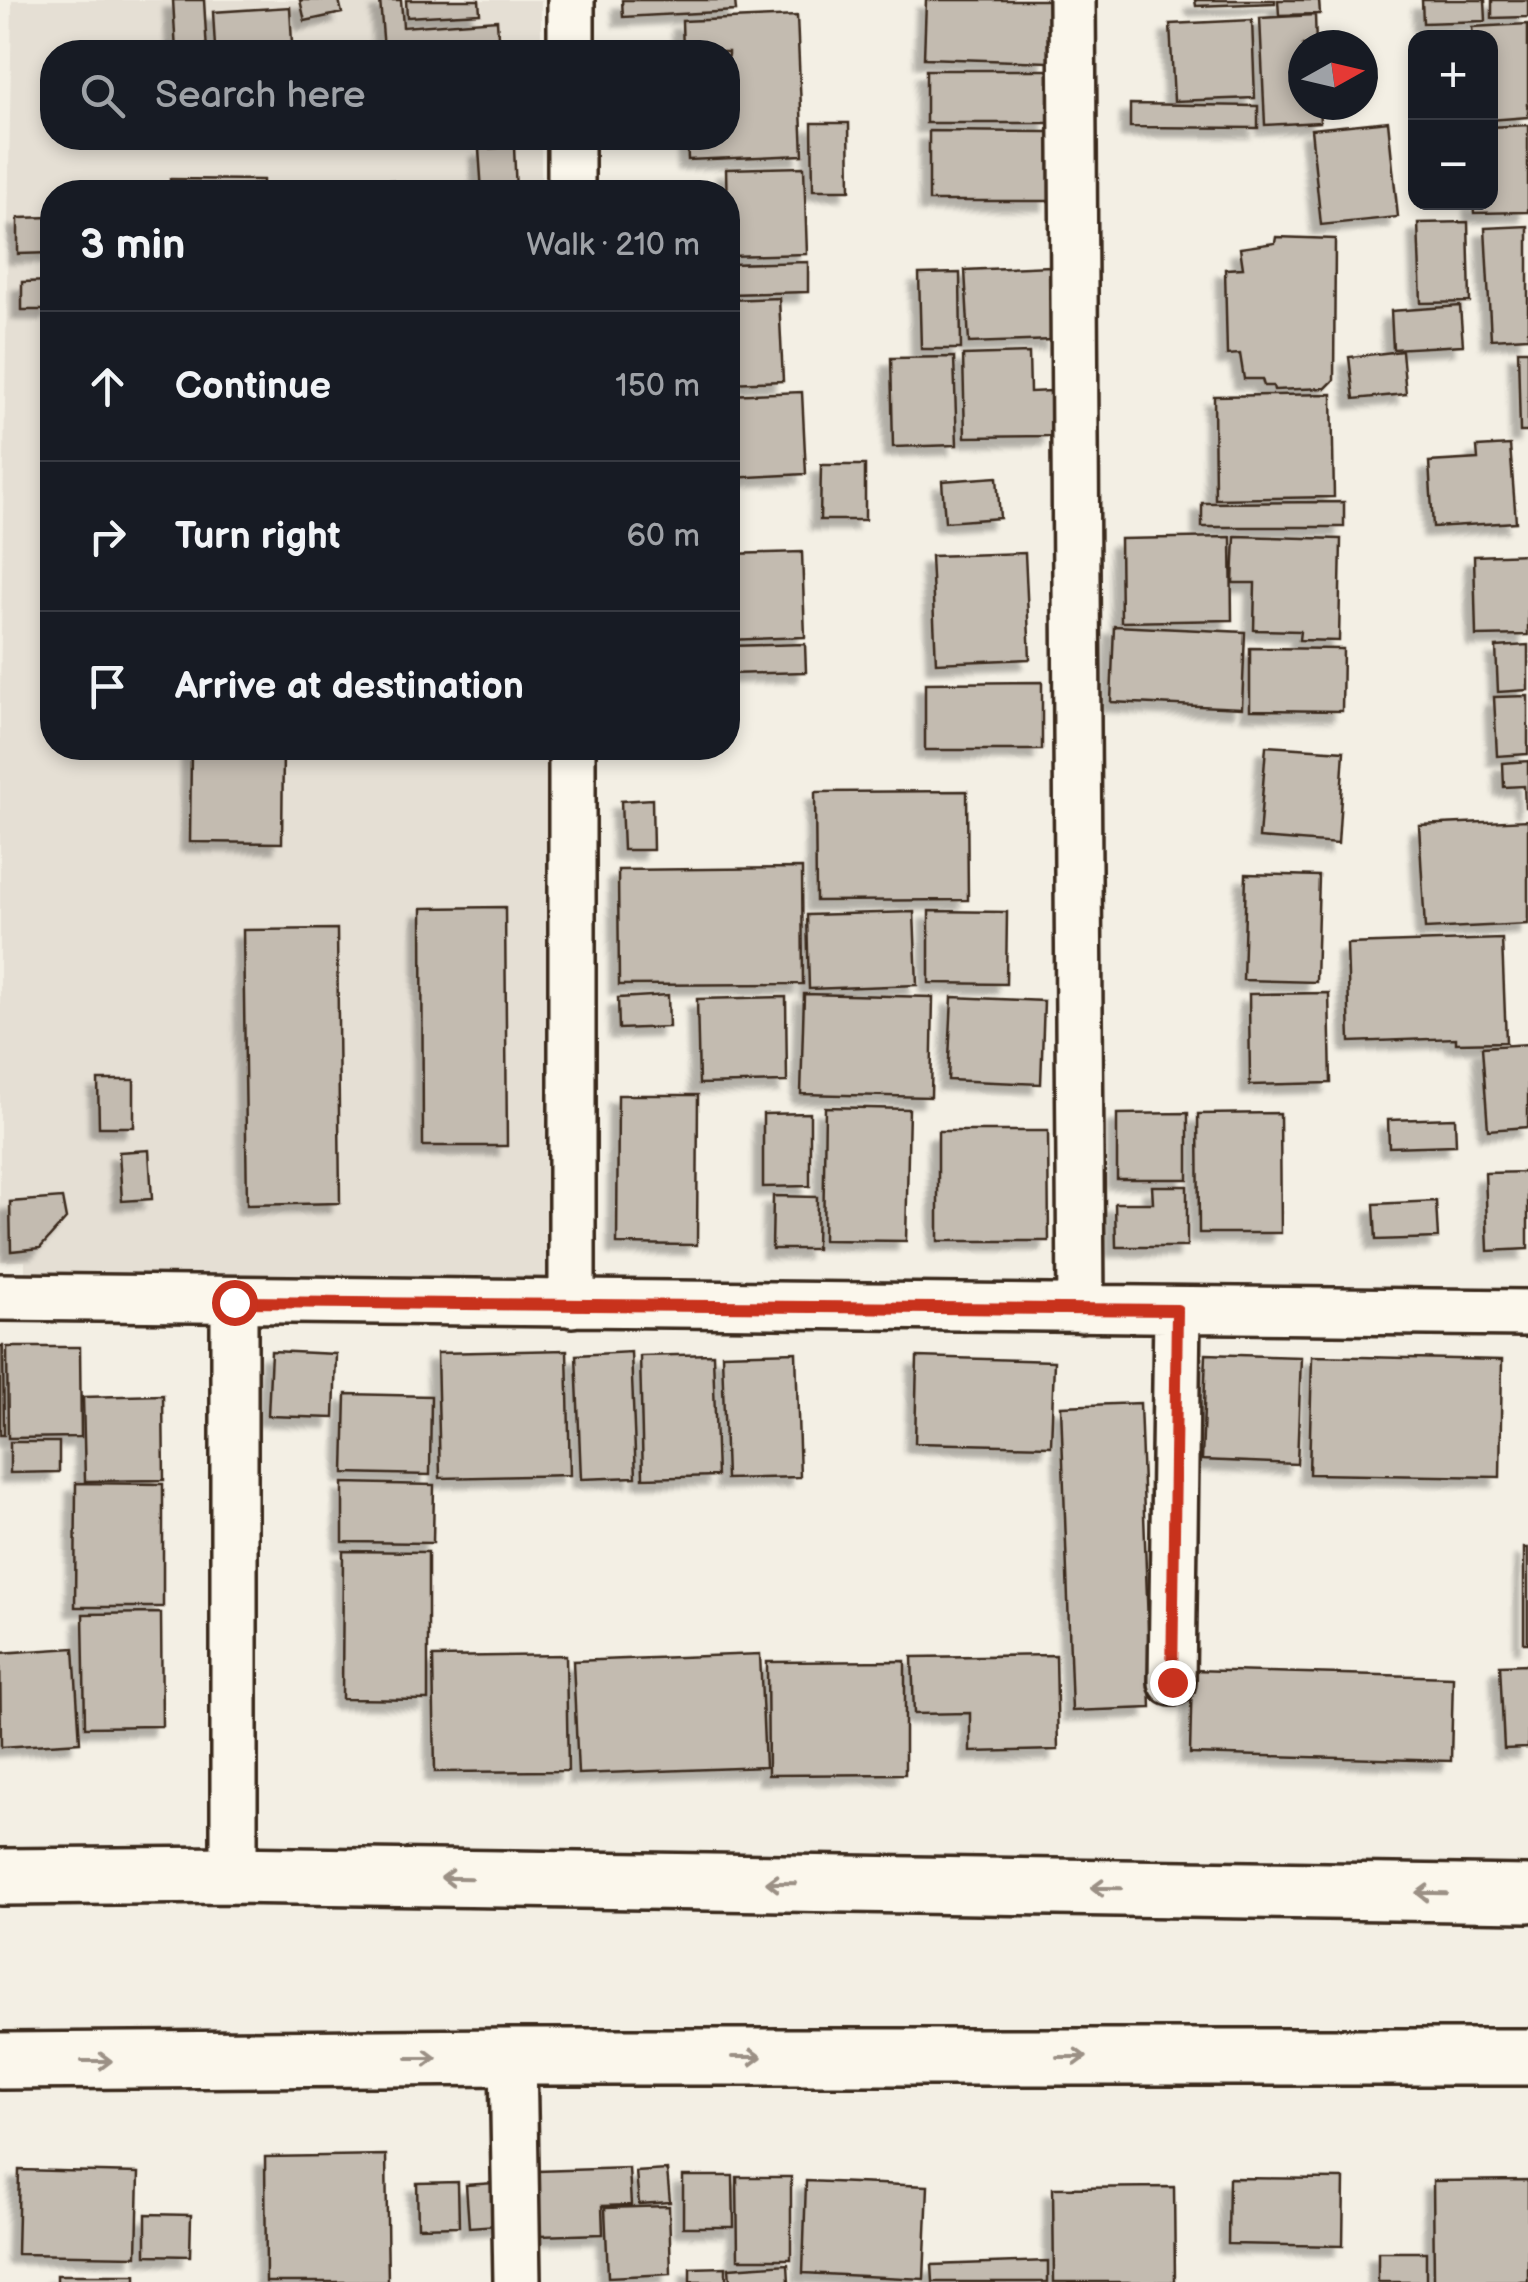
<!DOCTYPE html>
<meta charset="utf-8">
<style>
body{margin:0;font-family:"Balsamiq Sans",sans-serif;background:#20242c;color:#f1f3f6}
.controls{position:absolute;right:30px;top:30px;display:grid;overflow:hidden;border-radius:20px;box-shadow:0 5px 15px #0003}
.controls button{width:90px;height:90px;display:grid;place-items:center;padding:0;border:0;border-bottom:2px solid #363941;background:#171b24;color:#f1f3f6;font:50px sans-serif}
.compass{position:absolute;left:1288px;top:30px;width:90px;height:90px;border-radius:50%;background:#171b24;box-shadow:0 5px 15px #0003;rotate:82deg}
.stop{position:absolute;width:30px;height:30px;margin:-22px;border:8px solid #c8321e;border-radius:50%;background:#fff}
.stop.end{background:#c8321e;border-color:#fff;box-shadow:0 2px 10px #0008}
.list{margin:0;padding:0;list-style:none}
h2{display:flex;justify-content:space-between;align-items:center;height:130px;margin:0;padding:0 40px;font-size:42px}
h2 small{font-size:32px;font-weight:400;color:#9ea1a6}
.list li{display:grid;grid-template-columns:65px 1fr auto;gap:30px;align-items:center;box-sizing:border-box;height:150px;padding:0 40px;border-top:2px solid #363941}
.list b{display:block;font-size:38px;white-space:nowrap}
.list em{font-size:32px;font-style:normal;color:#9ea1a6}
.icon{flex:none;width:55px;height:55px;fill:none;stroke:currentColor;stroke-width:2;stroke-linecap:round;stroke-linejoin:round}
.map{position:relative;flex:none;width:1528px;height:2282px;overflow:hidden}
.search{position:absolute;background:#171b24;box-shadow:0 5px 15px #0003;left:40px;top:40px;width:700px;height:110px;display:flex;align-items:center;gap:25px;box-sizing:border-box;padding:0 35px;border-radius:40px;color:#9ea1a6;font-size:38px}
.panel{position:absolute;background:#171b24;box-shadow:0 5px 15px #0003;left:40px;top:180px;width:700px;height:580px;border-radius:40px}
.map>svg:first-child{display:block}
.built{fill:#e5dfd4}
.building{fill:#c3bbb0;stroke:#3b2a1e;stroke-width:2.5;filter:url(#shadow)}
.lines{fill:none;stroke-linecap:round;stroke-linejoin:round}
.minor-casing{stroke:#3b2a1e;stroke-width:52}
.major-casing{stroke:#3b2a1e;stroke-width:62}
.minor{stroke:#fbf7ec;stroke-width:45}
.major{stroke:#fbf7ec;stroke-width:55}
.oneway{stroke:#9b9085}
.route{stroke:#c8321e;stroke-width:12}
</style>
<div class="map">
<svg width="1528" height="2282" viewBox="0 0 1528 2282">
<defs>
<filter id="shadow"><feDropShadow dx="-9" dy="9" stdDeviation="2.5" flood-color="#0004"/></filter>
</defs>
<rect width="100%" height="100%" fill="#f3efe4"/>
<filter id="ink" filterUnits="userSpaceOnUse"><feTurbulence type="fractalNoise" baseFrequency=".01" numOctaves="2"/><feDisplacementMap in="SourceGraphic" scale="20" xChannelSelector="R" yChannelSelector="G"/><feConvolveMatrix kernelMatrix="1 2 1 2 8 2 1 2 1" color-interpolation-filters="sRGB"/></filter>
<g filter="url(#ink)">
<!-- built -->
<path class="built" d="M12,0H541V52H52V138H541V192H52V748H555V1286L25,1285V1261H0V691Z"/>
<!-- building -->
<path class="building" d="M173,0H204L207,52H176Z
M300,0H339L342,13L305,21Z
M380,0H401L403,27L497,20L499,52H465V44L384,50Z
M406,0H479L480,13L407,17Z
M622,0H735L736,11L623,17Z
M926,0H1049L1048,62L924,58Z
M1195,0H1275V3L1196,6Z
M1278,0H1319L1320,14L1279,15Z
M1422,0H1485L1486,21L1423,23Z
M1492,0H1528V17L1492,18Z
M290,7L292,43L215,47L213,12Z
M1315,15L1316,45H1303V105H1319L1320,122L1265,125L1260,18Z
M797,16L803,155L688,160L687,138H728V52H683L682,21Z
M1252,20L1255,98L1174,101L1170,24Z
M1528,24V117L1490,120V38H1473L1472,27Z
M926,70H1049L1050,123H926Z
M1130,104L1258,106V128L1130,127Z
M1388,121L1398,217L1321,225L1311,129Z
M812,123H849L850,190H813Z
M1528,125V212L1474,213L1473,202H1490V127Z
M929,131L1050,132V201H929Z
M514,147L516,192H482L479,149Z
M804,167L807,254L728,256L726,169Z
M170,179L263,180V192H170Z
M392,180L393,192H362L361,181Z
M52,217V253L18,254V218Z
M1468,222L1470,302L1421,303L1418,223Z
M1528,226V337L1491,339L1485,228Z
M1276,237L1335,239L1334,380L1326,388L1274,390L1273,386H1264L1262,379H1244L1240,354L1227,355L1225,269L1243,268L1240,248L1275,243Z
M808,262V292L728,294V264Z
M1050,266L1054,340L969,343L965,270Z
M960,273L961,349H921L919,274Z
M52,281V310H22V282Z
M779,298L783,381L728,383V300Z
M1460,306L1463,345L1393,349L1391,311Z
M1518,350H1528V432H1520Z
M1402,351L1406,394L1354,399L1349,357Z
M1029,353L1030,392L1051,391V436L965,437L963,355Z
M954,357L957,445L893,447L891,358Z
M802,392L806,474L728,478V395Z
M1332,394L1334,497L1215,499L1214,396Z
M1510,445L1516,522L1433,527L1429,462L1478,459L1477,447Z
M821,465H865V520H820Z
M997,477L1000,518L945,522L942,481Z
M1344,502V527H1202V503Z
M1235,536L1341,539L1339,641L1299,640L1300,631L1254,630L1255,583H1233Z
M1231,537L1232,620L1121,622L1120,539Z
M802,552L805,637L728,640V554Z
M1025,553L1030,659L936,663L931,556Z
M1528,554V635L1476,636L1474,556Z
M1114,626L1245,632L1242,708L1111,702Z
M805,644L806,672L728,674V646Z
M1528,645V690L1498,692L1496,647Z
M1250,648L1343,649L1342,711L1250,710Z
M1042,682V750H925V683Z
M1528,696V754L1497,756L1494,697Z
M1266,746L1344,751L1338,844L1259,838Z
M191,748H283L282,843L190,842Z
M1528,761V807H1525L1524,786L1504,787L1503,763Z
M967,791L968,900L816,901L815,792Z
M652,799L653,850H623L621,801Z
M1528,820V924L1425,929L1419,825Z
M802,868L803,984L619,985L618,870Z
M1246,874L1319,876L1316,982L1243,980Z
M505,907L507,1146H423L422,908Z
M929,911L1007,912L1006,984L929,983Z
M914,912L917,985L809,989L807,915Z
M337,929L340,1203L247,1205L243,930Z
M1502,939L1506,1042L1456,1043V1038L1350,1042L1347,944Z
M1329,993L1331,1083L1250,1085L1249,994Z
M804,994L933,997L931,1097L801,1094Z
M668,995L669,1027L619,1029L618,998Z
M786,997L787,1082L699,1084L697,999Z
M952,997L1044,1001L1041,1084L948,1080Z
M1528,1044V1127L1488,1130L1482,1047Z
M98,1080H134V1127H99Z
M618,1095H698L697,1245L617,1244Z
M825,1107L909,1109L906,1241L823,1240Z
M810,1113V1186L763,1187V1114Z
M1188,1113V1179H1117V1114Z
M1280,1113L1281,1233H1199L1198,1114Z
M1455,1118L1456,1145L1389,1147L1388,1120Z
M938,1131H1048L1049,1241H938Z
M149,1150L152,1199L122,1201L119,1152Z
M1528,1172V1249L1488,1251L1485,1173Z
M1152,1186H1187V1247H1116L1115,1203H1153Z
M773,1196L817,1197L816,1249H772Z
M62,1198L66,1219L40,1248L11,1251L10,1202Z
M1436,1201L1438,1238L1376,1240L1374,1204Z
M0,1346H3L4,1435H0Z
M7,1347H80L81,1437L8,1438Z
M567,1350L570,1475L440,1478L437,1353Z
M271,1351L336,1354L334,1418L268,1416Z
M631,1352L636,1477L581,1479L576,1355Z
M796,1352L800,1477L726,1479L722,1354Z
M713,1354L717,1476L643,1478L640,1356Z
M1206,1354L1301,1357L1297,1464L1202,1460Z
M1312,1356L1502,1360L1500,1477L1309,1474Z
M917,1357L1054,1361L1051,1446L915,1443Z
M346,1394L431,1396L430,1475L344,1473Z
M163,1395L164,1480L85,1481L83,1397Z
M1140,1403L1151,1708L1072,1711L1061,1406Z
M10,1442H59V1472L10,1473Z
M76,1483L163,1484V1607H75Z
M343,1483L434,1485L433,1543L343,1542Z
M1524,1548H1528V1643H1524Z
M343,1551L428,1552V1700L342,1699Z
M161,1613L162,1726L85,1727L83,1614Z
M74,1648L80,1742L1,1747L0,1653Z
M760,1654L765,1767L578,1774L573,1661Z
M566,1655L568,1771L435,1772L433,1657Z
M1056,1655L1058,1750L970,1752V1713L914,1714L912,1657Z
M905,1661V1774L768,1775L767,1662Z
M1528,1664V1748L1504,1749L1500,1665Z
M1192,1670L1453,1677L1451,1761L1190,1754Z
M386,2155L388,2282H266L265,2157Z
M629,2168L631,2205L602,2206L603,2234L539,2236L537,2171Z
M19,2170L139,2173L137,2256L17,2254Z
M667,2170L670,2202L639,2204L636,2172Z
M683,2176H733L734,2227H683Z
M737,2177H791V2259H738Z
M1229,2178L1344,2179L1343,2246L1228,2244Z
M1528,2180V2282H1434L1433,2181Z
M806,2181L928,2186L924,2279L803,2273Z
M458,2182L459,2226L418,2227L417,2183Z
M508,2182L512,2224L469,2227L466,2185Z
M1174,2187L1175,2282H1054L1053,2188Z
M669,2206L671,2274L608,2277L605,2208Z
M146,2214L191,2215L190,2256L146,2255Z
M1378,2252H1426V2282H1378Z
M1048,2261V2282H933L932,2265Z
M788,2264L789,2282H730L729,2268Z
M726,2267V2282H690V2268Z
M57,2275H136V2282H57Z"/>
<g class="lines">
<defs>
<path id="minor" d="M571,0V52
M1072,0L1081,1309
M571,138V192
M572,748V1304
M0,1297L1528,1313
M234,1302V1875
M1172,1682L1177,1310
M513,2057L517,2282"/>
<path id="major" d="M0,1877L234,1875L1528,1894
M0,2061L513,2057H1528"/>
</defs>
<!-- minor casing -->
<use href="#minor" class="minor-casing"/>
<!-- major casing -->
<use href="#major" class="major-casing"/>
<!-- minor -->
<use href="#minor" class="minor"/>
<!-- major -->
<use href="#major" class="major"/>
</g>
<!-- one-way arrows -->
<defs><path id="oneway-shaft" d="M-6 0H5M1.5-3L5.5 0L1.5 3" fill="none" stroke-width="1.6" stroke-linecap="round" stroke-linejoin="round" transform="scale(2.5)"/></defs>
<g class="oneway">
<use href="#oneway-shaft" transform="translate(456 1878) rotate(-179)"/>
<use href="#oneway-shaft" transform="translate(781 1883) rotate(-179)"/>
<use href="#oneway-shaft" transform="translate(1106 1888) rotate(-179)"/>
<use href="#oneway-shaft" transform="translate(1431 1893) rotate(-179)"/>
<use href="#oneway-shaft" transform="translate(747 2057)"/>
<use href="#oneway-shaft" transform="translate(1072 2057)"/>
<use href="#oneway-shaft" transform="translate(422 2058)"/>
<use href="#oneway-shaft" transform="translate(97 2061)"/>
</g>
</g>
<g class="lines" filter="url(#ink)">
<!-- route -->
<path class="route" d="M234,1302L1177,1310L1172,1682"/>
</g>
</svg>
<div class="controls">
<button>+</button>
<button>−</button>
</div>
<svg class="compass" viewBox="-18 -18 36 36"><path d="M0-13l5 13h-10z" fill="#e53935"/><path d="M0 13l5-13h-10z" fill="#9ea1a6"/></svg>
<div class="stop" style="left:234px;top:1302px"></div>
<div class="stop end" style="left:1172px;top:1682px"></div>
<div class="search"><svg class="icon" aria-label="search" viewBox="0 0 24 24"><circle cx="10" cy="10" r="6"/><path d="M15 15l6 6"/></svg>Search here</div>
<section class="panel">
<h2>3 min<small>Walk · 210 m</small></h2>
<ul class="list">
<li><svg class="icon" aria-label="ahead" viewBox="0 0 24 24"><path d="M12 20V5M6 11l6-6 6 6"/></svg><div><b>Continue</b></div><em>150 m</em></li>
<li><svg class="icon" aria-label="right" viewBox="0 0 24 24"><path d="M7 20v-9h11M14 6l5 5-5 5"/></svg><div><b>Turn right</b></div><em>60 m</em></li>
<li><svg class="icon" aria-label="arrive" viewBox="0 0 24 24"><path d="M6 21V4h12l-3 4 3 4H6"/></svg><div><b>Arrive at destination</b></div></li>
</ul>
</section>
</div>
